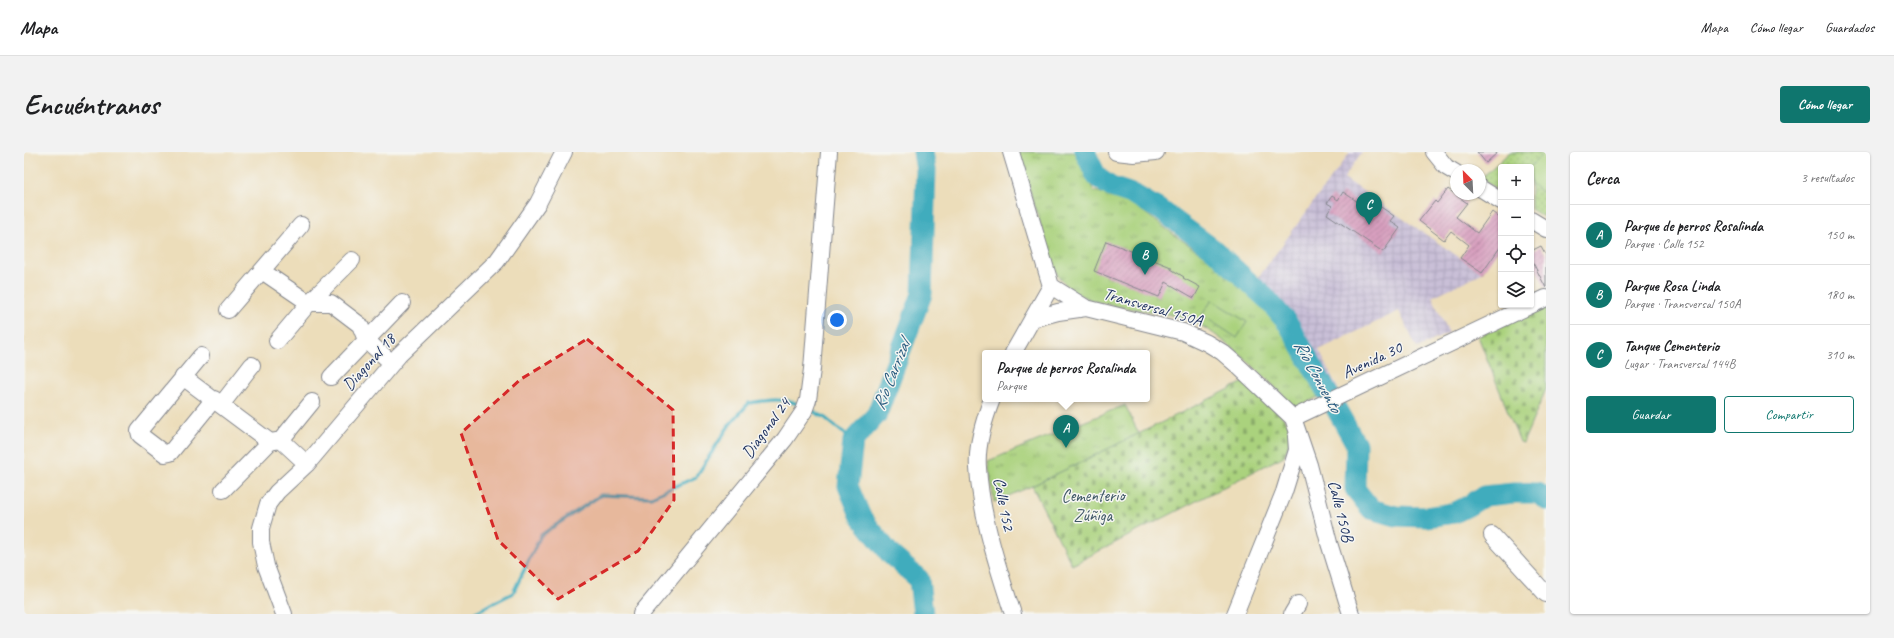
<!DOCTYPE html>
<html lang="es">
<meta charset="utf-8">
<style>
body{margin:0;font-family:Caveat,sans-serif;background:#f2f2f2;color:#202124}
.controls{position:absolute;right:12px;top:12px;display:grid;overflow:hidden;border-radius:4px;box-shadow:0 1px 3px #0004}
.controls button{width:36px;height:36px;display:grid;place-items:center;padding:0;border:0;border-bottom:1px solid #e0e0e0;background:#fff;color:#202124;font:20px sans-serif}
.compass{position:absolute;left:1426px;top:12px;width:36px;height:36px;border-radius:50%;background:#fff;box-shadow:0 1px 3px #0004;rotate:336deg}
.you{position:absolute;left:813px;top:168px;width:14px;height:14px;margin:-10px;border:3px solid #fff;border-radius:50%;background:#1a73e8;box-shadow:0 0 0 6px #1a73e833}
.badge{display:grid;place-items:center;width:26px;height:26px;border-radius:50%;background:#0f766e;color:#fff;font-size:13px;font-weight:700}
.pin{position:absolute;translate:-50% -33px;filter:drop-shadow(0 1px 2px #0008)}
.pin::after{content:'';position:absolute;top:21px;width:14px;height:12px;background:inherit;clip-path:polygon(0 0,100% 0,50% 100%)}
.popup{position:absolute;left:958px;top:198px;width:168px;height:52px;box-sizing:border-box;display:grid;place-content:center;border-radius:4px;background:#fff;filter:drop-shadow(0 1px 3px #0005);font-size:13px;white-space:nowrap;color:#757577}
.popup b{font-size:15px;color:#202124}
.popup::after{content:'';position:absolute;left:50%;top:100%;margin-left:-8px;border:8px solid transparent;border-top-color:#fff}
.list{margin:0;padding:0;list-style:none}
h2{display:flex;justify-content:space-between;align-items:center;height:52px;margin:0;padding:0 16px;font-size:17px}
h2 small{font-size:13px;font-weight:400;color:#757577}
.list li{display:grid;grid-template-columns:26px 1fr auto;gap:12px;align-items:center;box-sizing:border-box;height:60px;padding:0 16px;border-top:1px solid #e0e0e0}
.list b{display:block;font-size:15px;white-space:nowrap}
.list p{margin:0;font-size:13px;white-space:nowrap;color:#757577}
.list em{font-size:13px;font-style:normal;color:#757577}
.actions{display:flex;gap:8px;padding:12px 16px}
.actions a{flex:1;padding:9px 0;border:1px solid #0f766e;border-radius:4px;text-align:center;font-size:14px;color:#0f766e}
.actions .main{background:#0f766e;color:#fff}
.icon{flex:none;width:22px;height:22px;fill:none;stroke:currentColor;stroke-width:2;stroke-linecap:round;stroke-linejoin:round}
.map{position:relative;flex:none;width:1522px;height:462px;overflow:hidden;border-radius:4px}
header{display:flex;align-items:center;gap:24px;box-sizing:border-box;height:56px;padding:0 20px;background:#fff;border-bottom:1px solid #e0e0e0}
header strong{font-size:19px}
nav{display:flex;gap:22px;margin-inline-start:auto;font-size:14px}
.intro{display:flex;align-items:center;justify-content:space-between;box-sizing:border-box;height:96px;padding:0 24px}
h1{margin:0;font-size:28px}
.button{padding:10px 18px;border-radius:4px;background:#0f766e;color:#fff;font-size:14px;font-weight:700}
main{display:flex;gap:24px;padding:0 24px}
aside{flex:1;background:#fff;border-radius:4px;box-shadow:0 1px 3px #0004}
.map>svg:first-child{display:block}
.industrial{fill:url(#industrial-grid)}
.grass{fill:url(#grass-tufts);stroke:#62806e}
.cemetery{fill:url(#cemetery-stones);stroke:#62806e}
.garden{fill:url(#garden-dots);stroke:#62806e}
.pitch{fill:#aad27d;stroke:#62806e}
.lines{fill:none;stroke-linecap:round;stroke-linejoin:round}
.stream{stroke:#3facbd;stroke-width:3.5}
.river{stroke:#3facbd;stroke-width:21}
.building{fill:url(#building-hatch)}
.minor-casing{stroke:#84868c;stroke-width:18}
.minor{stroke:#fff;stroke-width:16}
.marked{fill:#d62828;fill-opacity:0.2;stroke:#d62828;stroke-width:3;stroke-dasharray:8 5;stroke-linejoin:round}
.labels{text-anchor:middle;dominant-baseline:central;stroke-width:3;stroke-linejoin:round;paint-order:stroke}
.street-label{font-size:17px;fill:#1b2f5e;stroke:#f6f6f2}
.park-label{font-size:17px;fill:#3f5866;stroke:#f6f6f2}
.water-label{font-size:18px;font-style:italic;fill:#285b7f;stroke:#f6f6f2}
</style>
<header>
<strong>Mapa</strong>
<nav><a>Mapa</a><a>Cómo llegar</a><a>Guardados</a></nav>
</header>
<div class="intro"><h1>Encuéntranos</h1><a class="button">Cómo llegar</a></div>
<main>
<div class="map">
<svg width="1522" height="462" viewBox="0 0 1522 462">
<defs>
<pattern id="industrial-grid" width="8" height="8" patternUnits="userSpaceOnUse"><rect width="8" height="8" fill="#c9bfd7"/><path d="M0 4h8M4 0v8" fill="none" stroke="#aca4bb"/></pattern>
<pattern id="grass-tufts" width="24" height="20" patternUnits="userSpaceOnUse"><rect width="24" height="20" fill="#aad27d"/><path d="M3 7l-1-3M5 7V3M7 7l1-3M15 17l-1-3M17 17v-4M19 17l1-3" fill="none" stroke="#8aab6a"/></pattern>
<pattern id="cemetery-stones" width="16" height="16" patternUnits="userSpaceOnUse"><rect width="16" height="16" fill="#aad27d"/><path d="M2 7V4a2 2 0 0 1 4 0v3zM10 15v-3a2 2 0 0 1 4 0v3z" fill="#8aab6a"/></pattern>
<pattern id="garden-dots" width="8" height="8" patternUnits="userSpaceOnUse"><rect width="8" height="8" fill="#aad27d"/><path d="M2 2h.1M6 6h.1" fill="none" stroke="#8aab6a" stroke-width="1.8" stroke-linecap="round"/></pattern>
<pattern id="building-hatch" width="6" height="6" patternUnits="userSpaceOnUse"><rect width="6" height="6" fill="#d79fbe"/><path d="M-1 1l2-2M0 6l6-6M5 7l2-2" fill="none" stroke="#ae829e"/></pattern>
</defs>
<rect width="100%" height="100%" fill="#f6f6f2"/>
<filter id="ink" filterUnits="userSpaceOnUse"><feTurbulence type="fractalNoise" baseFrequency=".025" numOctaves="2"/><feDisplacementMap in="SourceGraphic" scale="8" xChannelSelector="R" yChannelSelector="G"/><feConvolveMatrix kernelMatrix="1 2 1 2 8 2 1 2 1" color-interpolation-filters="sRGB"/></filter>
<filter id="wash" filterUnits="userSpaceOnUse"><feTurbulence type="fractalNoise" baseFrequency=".012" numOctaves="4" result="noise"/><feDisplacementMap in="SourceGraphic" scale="16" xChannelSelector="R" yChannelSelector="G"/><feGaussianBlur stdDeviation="0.9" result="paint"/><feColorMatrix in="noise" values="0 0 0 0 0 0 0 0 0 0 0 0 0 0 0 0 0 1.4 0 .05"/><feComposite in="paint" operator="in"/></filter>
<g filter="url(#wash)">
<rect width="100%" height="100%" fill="#ecddba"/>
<!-- industrial -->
<path class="industrial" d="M1326,0H1338L1320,26L1458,121L1408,145L1425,181L1393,196L1375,159L1295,198L1314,237L1307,240L1264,161L1231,130Z"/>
<!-- grass -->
<path class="grass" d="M994,0H1050L1070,39L1104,48L1153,85L1202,117L1244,158L1298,243L1274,255H1271C1241,226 1212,194 1176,173C1136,151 1069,165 1038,129C1035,126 1033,121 1030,116Z
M1101,253L1115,282L1008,334L970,350L964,309Z"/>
<!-- cemetery -->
<path class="cemetery" d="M1522,155V237L1499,291L1496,290L1454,184Z
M1220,230C1230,239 1261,263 1265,274C1268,283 1264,296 1260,304L1048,413L1008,334Z"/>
<!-- garden -->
<path class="garden" d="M1486,0H1522V67L1507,57V15H1477V39L1456,27Z"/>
<!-- pitch -->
<path class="pitch" d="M1520,0H1522V34L1517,40L1507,31L1506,15Z
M1188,148L1223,170L1213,186L1178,163Z"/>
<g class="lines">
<!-- stream -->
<path class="stream" d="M786,258L800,265L829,289
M448,462L489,441L517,383L577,343L627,345L672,325L706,272L725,251C743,248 761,245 778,254"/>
<!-- river -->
<path class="river" d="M1061,0L1073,25L1087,35L1111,43L1138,59L1189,97L1244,148L1265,173L1332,292L1331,337L1347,357L1372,364L1402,365L1430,361L1444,354L1460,344L1490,341H1514L1522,348
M899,462L895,427L867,403L837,365L824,334L829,289L853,262L898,142L902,18L899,0"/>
</g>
<g id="blocks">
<!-- building -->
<path class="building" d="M1453,0H1474L1462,11Z
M1424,37L1443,51L1432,65L1453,81L1468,60L1477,67V94L1458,121L1436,106L1445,93L1427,79L1420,88L1395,69L1411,49L1413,51Z
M1319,40L1346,58L1351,51L1370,64L1366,69L1376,76L1359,100L1303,62L1308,54L1303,51L1308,44L1314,48Z
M1082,89L1147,115V117L1160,125L1159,126L1176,135L1170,146L1142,130L1135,145L1070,119Z
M1517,94L1522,103V136L1507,107V99Z"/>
</g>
</g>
<g filter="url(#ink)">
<use href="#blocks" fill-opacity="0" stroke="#84868c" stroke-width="1"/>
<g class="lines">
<defs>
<path id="minor" d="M987,0L1027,134L989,201
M1092,0L1110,2L1132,0
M1410,0L1422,15L1432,21
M1456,36L1477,49
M1507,68L1522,77
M238,119L285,151H307L336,173L342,188L368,211
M1027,134L1062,156L1159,180L1183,191L1198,200L1213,213L1269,266L1285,313L1305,391L1327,462
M204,158L277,73
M1008,167L1034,160L1062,156
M253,189L285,151L328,108
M177,204L115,279L116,283L141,302L146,301L190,247
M159,225L246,290L257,288L283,312
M307,225L378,151
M968,247C960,268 952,293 954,316C957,364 974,416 989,462
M197,253L228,213
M1269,266L1522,146
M257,288L288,250
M199,338L246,290
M1468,383L1522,442
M260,462L242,414L237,390V376L244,352L253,340L283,312L375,203L473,109L514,51L540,0
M617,462L761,287L780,259L784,248L788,217L805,0
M1211,462L1260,340L1273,298L1272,285
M1268,462L1274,452"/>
</defs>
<!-- minor casing -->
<use href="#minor" class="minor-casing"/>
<!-- minor -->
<use href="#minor" class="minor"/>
</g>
</g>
<!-- marked area -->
<path class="marked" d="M563,187L649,258L650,348L614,399L534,447L474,388L437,281L497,227Z"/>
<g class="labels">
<!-- street labels -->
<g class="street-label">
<text transform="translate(1129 155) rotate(16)">Transversal 150A</text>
<text transform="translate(1348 208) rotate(-25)">Avenida 30</text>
<text transform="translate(345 210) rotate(-48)">Diagonal 18</text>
<text transform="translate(742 276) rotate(-54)">Diagonal 24</text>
<text transform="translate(980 352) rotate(79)">Calle 152</text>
<text transform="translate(1317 359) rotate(76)">Calle 150B</text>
</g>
<!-- park labels -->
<g class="park-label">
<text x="1069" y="343">Cementerio<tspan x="1069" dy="20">Zúñiga</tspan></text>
</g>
<!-- water labels -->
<g class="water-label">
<text transform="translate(867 223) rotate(-68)">Río Carrizal</text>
<text transform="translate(1294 224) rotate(61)">Río Convento</text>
</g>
</g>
</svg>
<div class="controls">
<button>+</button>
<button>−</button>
<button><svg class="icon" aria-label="locate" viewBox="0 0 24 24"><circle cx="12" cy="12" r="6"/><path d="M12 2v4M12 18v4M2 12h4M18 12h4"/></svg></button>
<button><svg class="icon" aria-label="layers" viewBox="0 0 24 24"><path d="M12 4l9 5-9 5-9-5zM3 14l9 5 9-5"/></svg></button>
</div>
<svg class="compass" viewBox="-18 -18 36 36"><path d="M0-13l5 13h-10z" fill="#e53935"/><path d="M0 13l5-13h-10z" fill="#757577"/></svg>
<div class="you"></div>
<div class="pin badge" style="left:1042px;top:296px">A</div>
<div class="popup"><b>Parque de perros Rosalinda</b>Parque</div>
<div class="pin badge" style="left:1121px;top:123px">B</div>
<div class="pin badge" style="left:1345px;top:73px">C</div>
</div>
<aside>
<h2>Cerca<small>3 resultados</small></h2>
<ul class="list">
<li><span class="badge">A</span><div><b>Parque de perros Rosalinda</b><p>Parque · Calle 152</p></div><em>150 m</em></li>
<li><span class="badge">B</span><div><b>Parque Rosa Linda</b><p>Parque · Transversal 150A</p></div><em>180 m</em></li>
<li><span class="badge">C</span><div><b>Tanque Cementerio</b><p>Lugar · Transversal 144B</p></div><em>310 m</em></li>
</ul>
<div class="actions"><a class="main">Guardar</a><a>Compartir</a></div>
</aside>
</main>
